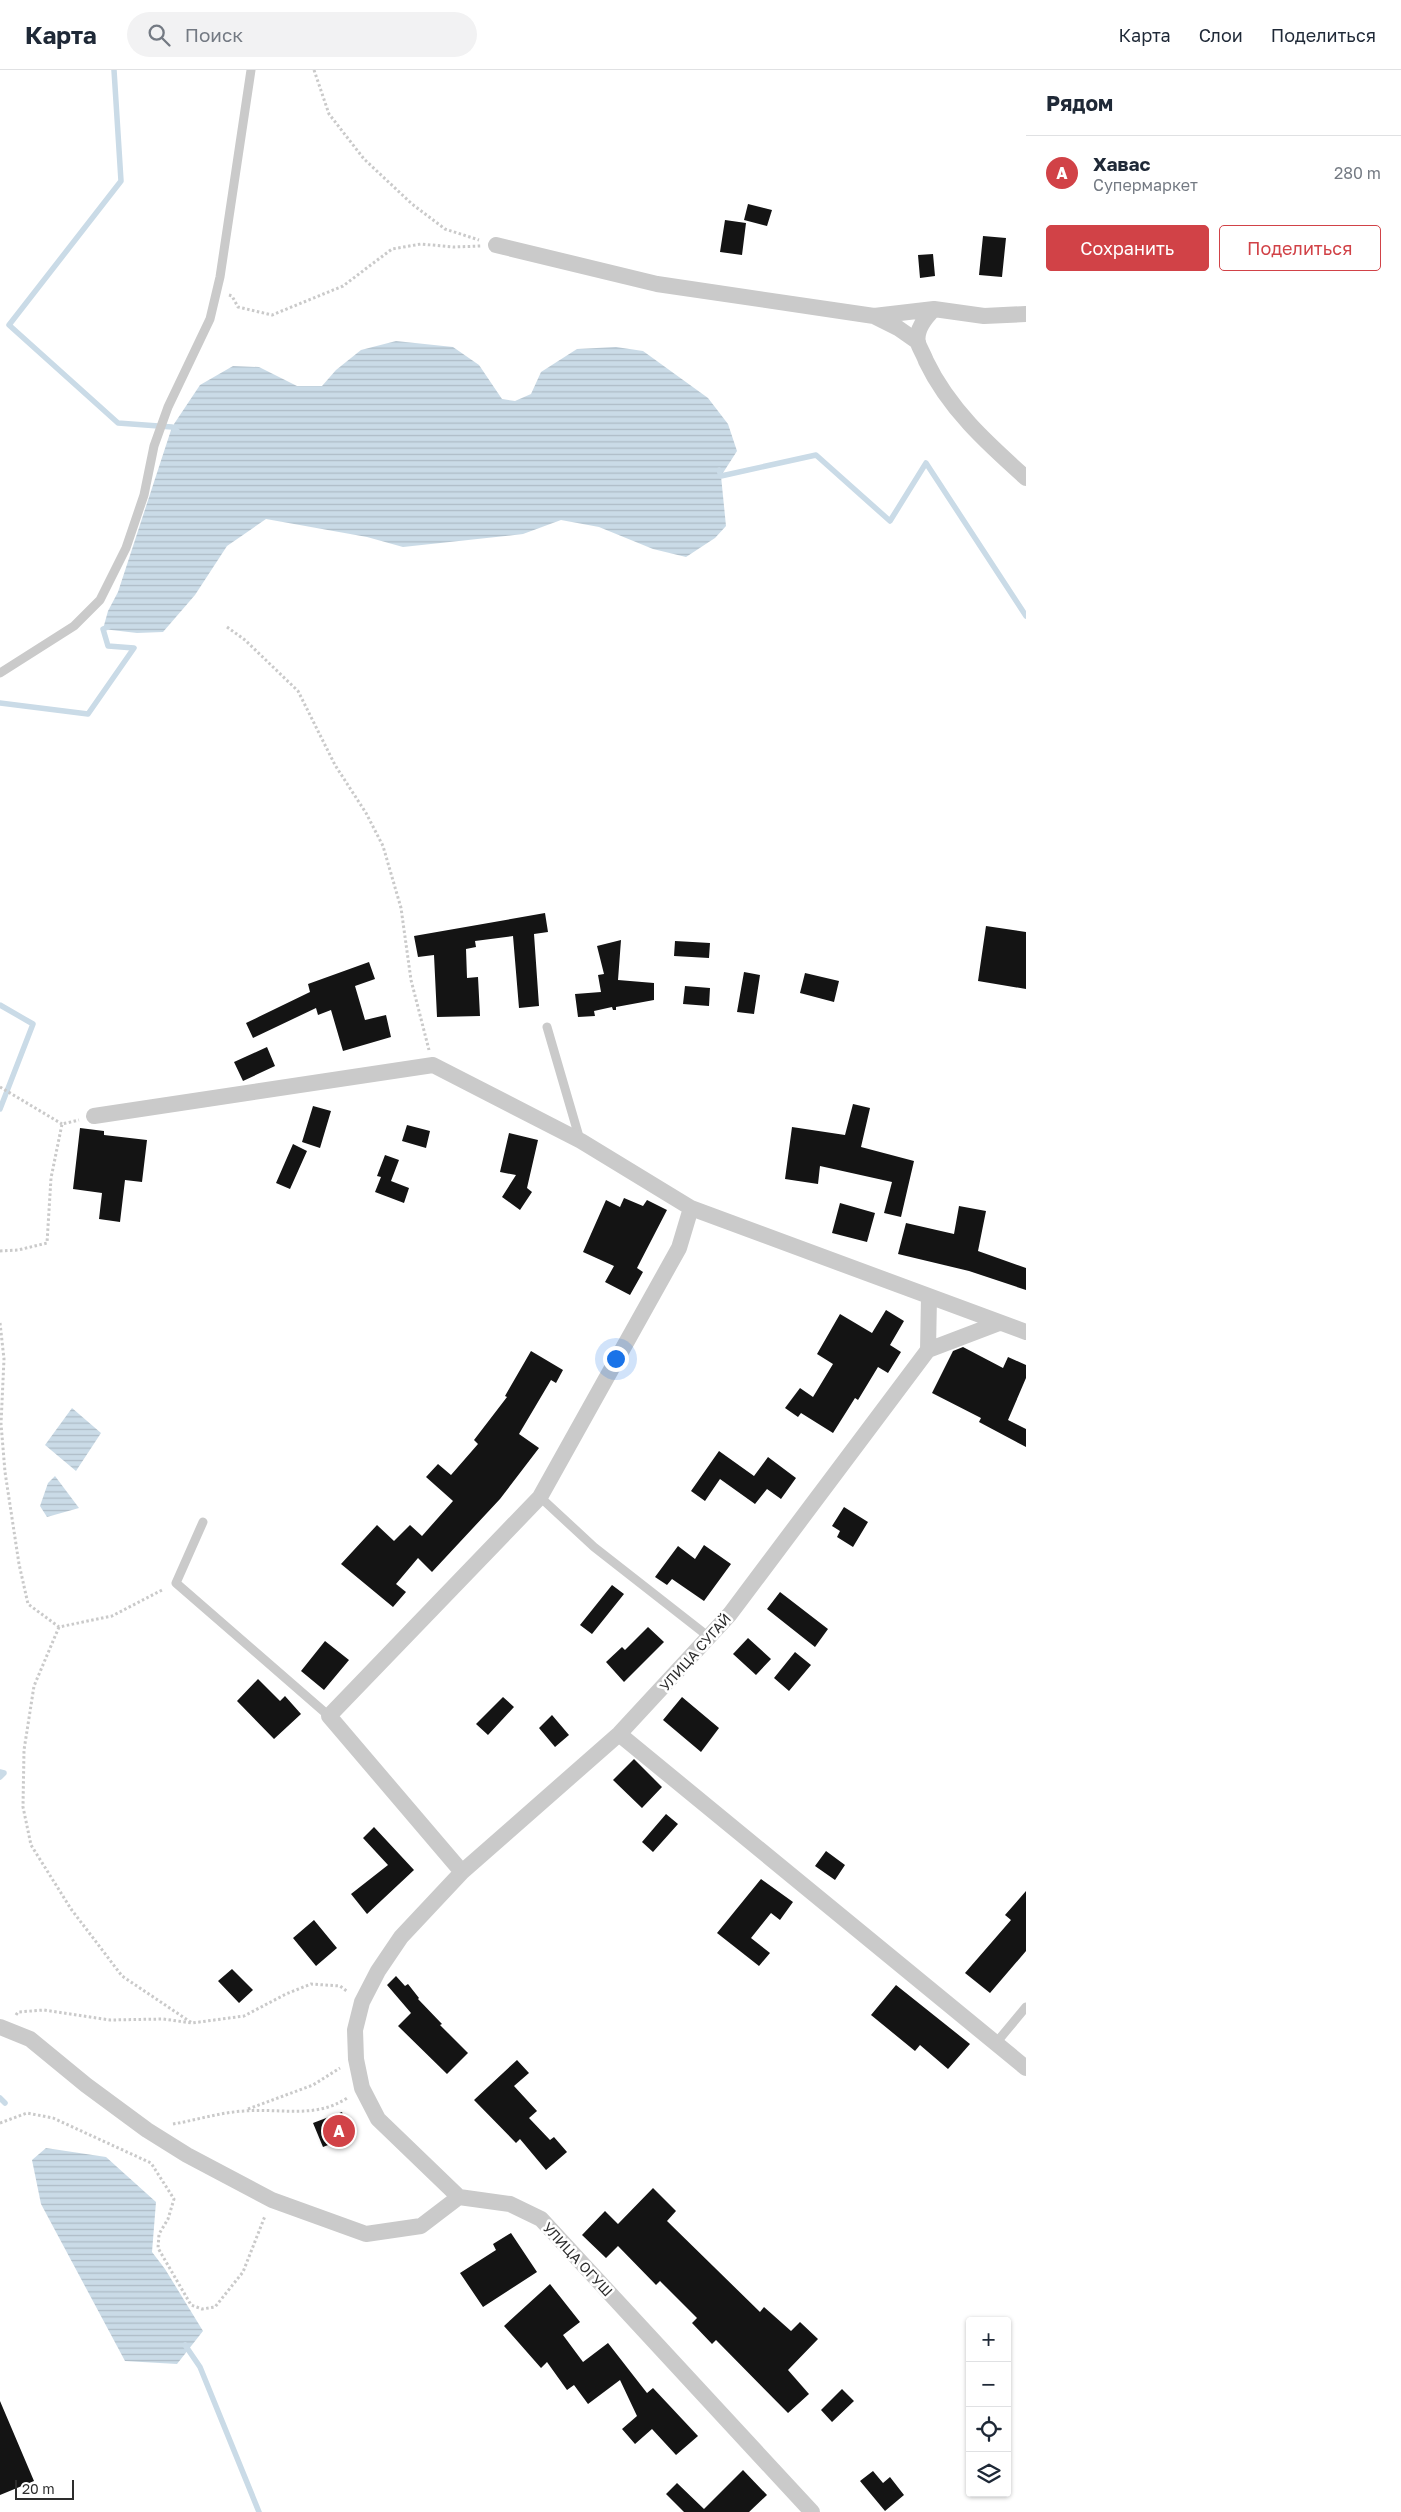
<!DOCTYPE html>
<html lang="ru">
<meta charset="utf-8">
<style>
body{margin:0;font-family:"Golos Text",sans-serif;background:#f2f2f3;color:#1f2937}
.controls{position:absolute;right:15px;bottom:15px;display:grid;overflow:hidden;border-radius:5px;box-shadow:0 1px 4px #0004}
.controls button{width:45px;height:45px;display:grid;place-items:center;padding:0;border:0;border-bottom:1px solid #e0e1e3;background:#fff;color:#1f2937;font:25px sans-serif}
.scale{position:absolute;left:15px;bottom:12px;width:59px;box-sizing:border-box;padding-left:5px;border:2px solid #2d2d2d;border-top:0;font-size:14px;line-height:18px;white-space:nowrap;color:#2d2d2d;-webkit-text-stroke:4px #fff;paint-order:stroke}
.you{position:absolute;left:615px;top:1288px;width:18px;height:18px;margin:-12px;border:4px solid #fff;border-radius:50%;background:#1a73e8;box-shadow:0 0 0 8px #1a73e833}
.badge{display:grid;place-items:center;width:32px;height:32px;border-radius:50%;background:#d14247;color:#fff;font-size:16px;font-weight:700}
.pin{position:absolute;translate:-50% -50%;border:2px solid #fff;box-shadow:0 1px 5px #0006}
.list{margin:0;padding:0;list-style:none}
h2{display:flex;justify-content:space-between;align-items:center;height:65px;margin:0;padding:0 20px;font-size:21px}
h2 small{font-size:16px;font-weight:400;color:#747a83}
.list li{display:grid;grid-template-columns:32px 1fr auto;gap:15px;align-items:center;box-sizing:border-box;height:75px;padding:0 20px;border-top:1px solid #e0e1e3}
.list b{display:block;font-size:19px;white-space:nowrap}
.list p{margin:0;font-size:16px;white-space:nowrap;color:#747a83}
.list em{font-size:16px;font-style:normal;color:#747a83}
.actions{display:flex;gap:10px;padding:15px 20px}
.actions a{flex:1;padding:11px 0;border:1px solid #d14247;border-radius:5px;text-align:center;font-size:18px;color:#d14247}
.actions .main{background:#d14247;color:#fff}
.icon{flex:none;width:28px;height:28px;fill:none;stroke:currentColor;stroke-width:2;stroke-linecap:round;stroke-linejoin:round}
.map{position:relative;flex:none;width:1026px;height:2442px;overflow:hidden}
header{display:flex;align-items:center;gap:30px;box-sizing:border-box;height:70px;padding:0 25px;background:#fff;border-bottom:1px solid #e0e1e3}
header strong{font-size:24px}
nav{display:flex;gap:28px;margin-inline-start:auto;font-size:18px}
.search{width:350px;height:45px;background:#f2f2f3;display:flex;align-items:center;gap:12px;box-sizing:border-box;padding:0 18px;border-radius:28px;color:#747a83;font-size:19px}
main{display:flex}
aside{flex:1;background:#fff}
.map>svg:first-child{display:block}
.water{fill:url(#water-rules)}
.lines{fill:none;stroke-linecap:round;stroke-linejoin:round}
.stream{stroke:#cadbe7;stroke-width:5.5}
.building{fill:#141414}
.path{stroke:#cacaca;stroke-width:3;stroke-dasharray:2.5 2.5;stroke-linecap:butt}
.lane{stroke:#cacaca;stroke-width:9}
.street{stroke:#cacaca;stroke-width:16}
.labels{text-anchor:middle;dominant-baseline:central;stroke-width:5;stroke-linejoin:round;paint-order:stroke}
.street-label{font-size:14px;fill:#2d2d2d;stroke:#fff}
</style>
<header>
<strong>Карта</strong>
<div class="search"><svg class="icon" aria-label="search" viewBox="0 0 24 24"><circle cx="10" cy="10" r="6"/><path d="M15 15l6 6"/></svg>Поиск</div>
<nav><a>Карта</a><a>Слои</a><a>Поделиться</a></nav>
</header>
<main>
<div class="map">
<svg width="1026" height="2442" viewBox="0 0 1026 2442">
<defs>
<pattern id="water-rules" width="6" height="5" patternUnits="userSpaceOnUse" patternTransform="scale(1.25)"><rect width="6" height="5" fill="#cadbe7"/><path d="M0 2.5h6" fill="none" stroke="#aebcc6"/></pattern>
</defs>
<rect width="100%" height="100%" fill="#fff"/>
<!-- water -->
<path class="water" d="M396,271L453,277L479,295L502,329L515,331L531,324L541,302L577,279L616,277L643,281L708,328L728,354L737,381L721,406L726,456L715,468L686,487L653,479L599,457L561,450L523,464L403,477L367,467L266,449L227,476L195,525L163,562L137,563L103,559L108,541L118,522L172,357L200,315L233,296L259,297L297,316H322L336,300L361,280Z
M72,1338L101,1363L76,1401L45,1375Z
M55,1406L79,1438L47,1447L40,1436L48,1413Z
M46,2078L106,2087L156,2132L152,2182L165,2199L203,2261L177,2294L125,2291L41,2134L32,2090Z"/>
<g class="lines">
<!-- stream -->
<path class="stream" d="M114,0L121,111L9,255L118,353L172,357L177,361
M719,400L721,406L816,385L890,451L926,393L1026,546
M0,633L88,644L134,578L108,576L103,559L108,557
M0,935L33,954L0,1039
M0,1702L4,1703L0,1707
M0,2028L5,2033
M185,2275L200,2297L259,2442"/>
</g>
<!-- building -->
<path class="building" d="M748,134L772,140L767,156L744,150Z
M725,150L746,153L742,185L720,182Z
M983,166L1006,168L1002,207L979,205Z
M933,184L935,206L920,208L918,185Z
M545,843L548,862L534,864L539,936L519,938L513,866L475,871L476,877L466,879L467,908L478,907L480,946L437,947L434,885L418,887L414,866Z
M986,856L1026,862V919L978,911Z
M621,870L618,910L654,913V930L616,937V940H613L612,937L594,941L595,946L578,947L575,924L601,922L598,905L604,904L597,876Z
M675,871L710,873L709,888L674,886Z
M369,892L375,909L355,916L365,950L386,945L391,967L343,981L331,940L318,945L316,938L253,968L246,953L310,922L308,914Z
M744,902L760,905L754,944L737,942Z
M805,903L839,911L834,932L800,923Z
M685,916L710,918L709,936L683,934Z
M267,977L275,996L243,1011L234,992Z
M853,1034L870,1038L861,1077L914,1091L901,1147L884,1143L892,1112L820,1096L818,1114L785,1109L792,1057L845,1065Z
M313,1036L331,1041L320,1078L302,1072Z
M407,1055L430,1061L426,1078L402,1071Z
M80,1058L104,1061V1065L147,1070L142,1112L125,1110L120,1152L99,1149L102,1123L73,1119Z
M509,1063L538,1070L527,1118L532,1122L520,1140L502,1127L516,1105L500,1102Z
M293,1074L307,1081L290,1119L276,1113Z
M385,1085L399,1090L391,1111L409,1118L404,1133L375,1122L381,1107L377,1106Z
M624,1128L643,1136L647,1130L667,1140L637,1198L643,1202L630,1225L605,1212L614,1196L583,1182L606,1130L620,1137Z
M840,1133L875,1143L867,1172L832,1163Z
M959,1136L986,1141L978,1181L1026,1198V1220L969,1201L898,1184L906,1153L954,1164Z
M886,1240L904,1251L890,1275L901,1282L888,1303L878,1297L858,1330L855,1328L833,1363L801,1343L798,1347L785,1338L800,1318L813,1327L833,1294L817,1284L840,1244L872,1263Z
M963,1277L1003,1298L1008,1287L1026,1295V1308L1008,1350L1026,1359V1377L979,1352L981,1348L932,1323L953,1281Z
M531,1281L563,1300L556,1313L551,1310L519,1364L539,1378L500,1429L432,1502L418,1488L396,1514L406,1522L393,1537L341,1494L377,1455L394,1471L410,1455L422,1466L453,1431L426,1407L438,1394L451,1405L478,1374L474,1370L507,1327L505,1326Z
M719,1381L754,1406L768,1387L796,1408L781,1429L767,1419L755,1434L720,1409L705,1431L691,1421Z
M844,1437L868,1452L853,1477L837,1467L840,1461L832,1456Z
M704,1475L731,1494L704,1531L672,1509L667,1515L655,1507L678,1476L695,1489Z
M612,1515L624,1524L592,1564L580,1555Z
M780,1522L828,1559L815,1577L767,1539Z
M648,1557L664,1572L624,1612L606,1592L622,1577L625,1580Z
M748,1568L771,1589L756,1605L733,1584Z
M325,1571L349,1590L324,1620L301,1601Z
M795,1582L811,1595L789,1621L774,1608Z
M258,1609L280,1631L285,1626L301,1644L274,1669L237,1631Z
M503,1627L514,1637L488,1665L476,1654Z
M682,1627L719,1658L701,1682L663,1650Z
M552,1645L569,1665L555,1677L539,1658Z
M634,1689L662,1717L642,1738L613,1710Z
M666,1744L678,1754L653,1782L642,1772Z
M374,1757L414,1800L367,1844L351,1824L388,1795L363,1768Z
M826,1781L845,1795L835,1810L815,1796Z
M761,1809L793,1832L780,1850L771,1843L751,1868L770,1883L759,1896L717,1863Z
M1026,1821V1881L990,1923L965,1903L1011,1850L1005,1845Z
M314,1850L337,1878L316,1896L293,1868Z
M232,1899L253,1920L239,1933L218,1911Z
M396,1906L405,1916L408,1914L419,1928L418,1929L442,1954L440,1955L468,1983L447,2004L398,1956L411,1943L387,1915Z
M896,1915L970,1974L948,1999L920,1975L915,1981L871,1945Z
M517,1990L529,2003L514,2016L537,2041L529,2048L550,2070L554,2067L567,2082L546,2100L520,2069L516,2073L474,2030Z
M342,2042L351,2066L323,2077L313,2053Z
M653,2118L676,2141L667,2151L760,2242L764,2237L791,2261L800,2252L818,2269L788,2300L809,2324L788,2343L716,2270L712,2274L692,2253L697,2248L660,2211L656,2215L618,2176L606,2188L582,2165L605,2141L618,2154Z
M511,2163L537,2202L483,2237L460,2203L496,2180L493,2174Z
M550,2214L580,2252L563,2265L583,2292L608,2273L647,2323L653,2318L698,2366L676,2385L652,2359L635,2374L622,2359L637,2346L620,2310L588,2334L574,2315L567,2320L547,2292L541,2298L504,2256Z
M842,2319L854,2331L832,2352L821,2340Z
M0,2331L34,2411L0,2425Z
M743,2400L767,2425L749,2442H684L666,2424L677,2413L704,2439Z
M873,2401L883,2413L890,2407L904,2425L885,2441L860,2411Z"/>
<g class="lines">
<!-- path -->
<path class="path" d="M314,0L329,44L364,89L412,134L445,159L479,170
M229,225L232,226L238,237L272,245L343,216L392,179L421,174L453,177L481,176
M227,557L245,570L298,621L335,695L366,743L383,776L401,838L411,910L429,980
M0,1017L62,1054
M0,1181L18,1180L47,1173L51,1108L62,1054L79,1050
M0,1253L4,1289L1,1354L5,1402L19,1494L28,1534L59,1557L112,1546L164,1519
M59,1557L34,1616L24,1680L23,1737L31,1775L71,1839L122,1906L192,1953
M16,1945L18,1942L44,1940L110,1950L163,1949L192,1953L244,1946L286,1924L311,1914L340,1916L348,1922
M248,2039L313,2015L340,1998
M0,2053L27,2043L53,2048L151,2093L174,2129L168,2149L159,2164L158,2178L191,2235L202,2239L215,2237L243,2202L265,2146
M173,2054C197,2050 221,2042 245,2041C280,2038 316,2049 347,2028"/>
<!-- lane -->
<path class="lane" d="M0,603L74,556L100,530L126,478L144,425L154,376L168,337L210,249L220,207L251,0
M547,957L580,1070
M540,1427L594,1477L709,1567
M203,1452L176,1513L329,1646
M996,1973L1026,1937"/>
<!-- street -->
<path class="street" d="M496,175L657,214L874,246L934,239
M1026,244L984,246L934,239C925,248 915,260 918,273C920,279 924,285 926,291C949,339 987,373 1026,408
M874,246L898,258L918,272
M94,1046L433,995L581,1071L691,1138L1026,1262
M928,1280L929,1227
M619,1664L1026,1998
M462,1802L329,1646L540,1427L679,1178L691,1138
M0,1957L30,1969L86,2015L147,2060L187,2085L272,2130L366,2164L421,2156L459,2127
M812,2442L541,2149L510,2134L459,2127L378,2049L362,2018L356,1989L355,1960L362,1932L378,1901L401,1867L462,1802L619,1664L730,1544L928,1280L999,1253"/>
</g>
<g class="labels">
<!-- street labels -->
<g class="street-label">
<text transform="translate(695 1582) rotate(-48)">УЛИЦА СУГАЙ</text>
<text transform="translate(578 2189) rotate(47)">УЛИЦА ОГУШ</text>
</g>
</g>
</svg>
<div class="controls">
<button>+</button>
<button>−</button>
<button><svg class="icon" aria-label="locate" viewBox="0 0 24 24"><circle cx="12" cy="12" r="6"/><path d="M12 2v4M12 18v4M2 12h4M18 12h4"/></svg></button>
<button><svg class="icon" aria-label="layers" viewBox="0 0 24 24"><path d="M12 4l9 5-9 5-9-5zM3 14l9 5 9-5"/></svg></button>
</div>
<div class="scale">20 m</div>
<div class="you"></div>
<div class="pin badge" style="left:339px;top:2061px">A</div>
</div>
<aside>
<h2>Рядом<small></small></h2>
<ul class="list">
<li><span class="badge">A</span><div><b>Хавас</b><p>Супермаркет</p></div><em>280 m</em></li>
</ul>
<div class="actions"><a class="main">Сохранить</a><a>Поделиться</a></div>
</aside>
</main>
